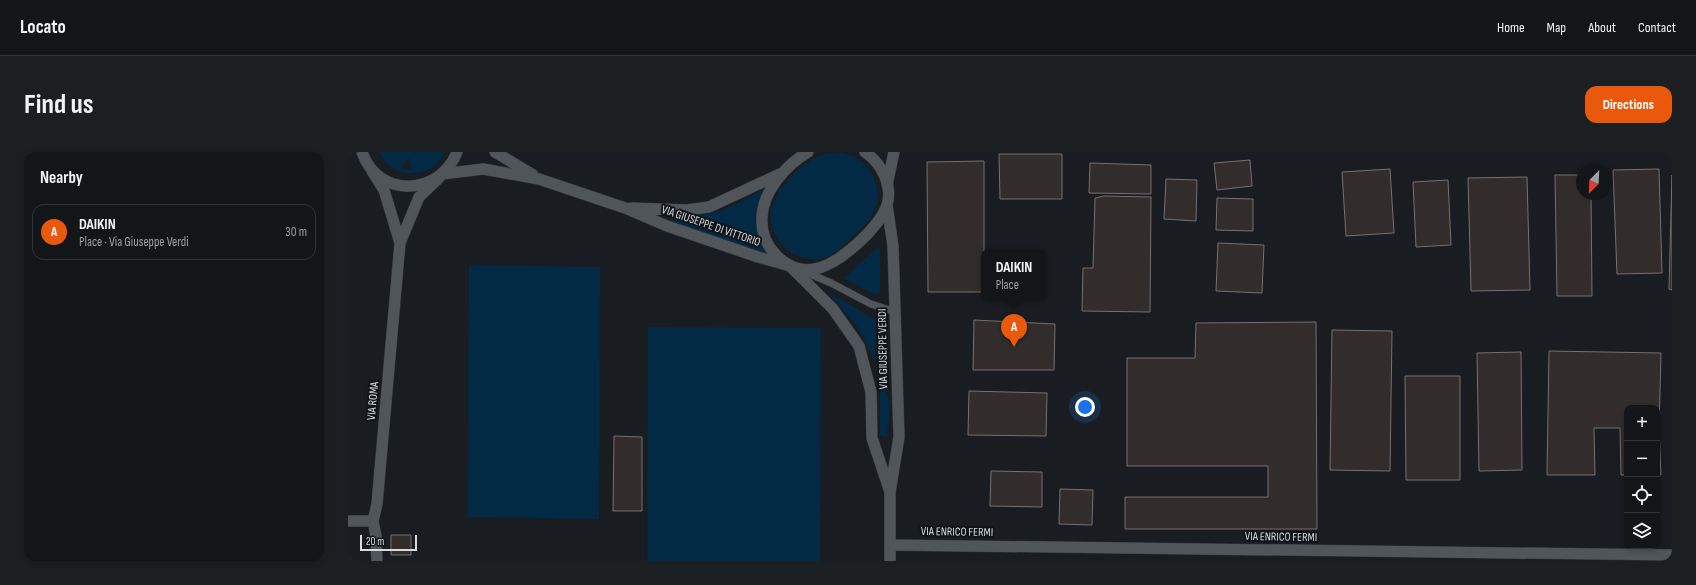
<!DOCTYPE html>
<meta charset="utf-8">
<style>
body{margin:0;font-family:"Sofia Sans Condensed",sans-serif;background:#1c1f22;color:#f1f3f6}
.controls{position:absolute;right:12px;bottom:12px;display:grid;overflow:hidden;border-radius:8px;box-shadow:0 2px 6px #0003}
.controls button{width:36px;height:36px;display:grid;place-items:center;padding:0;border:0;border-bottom:1px solid #323538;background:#131619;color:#f1f3f6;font:20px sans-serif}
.compass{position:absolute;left:1228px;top:12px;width:36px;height:36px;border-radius:50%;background:#131619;box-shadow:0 2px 6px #0003;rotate:204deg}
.scale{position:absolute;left:12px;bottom:10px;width:57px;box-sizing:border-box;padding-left:4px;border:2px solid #d9dcde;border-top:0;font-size:11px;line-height:14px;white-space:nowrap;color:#d9dcde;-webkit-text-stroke:3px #101418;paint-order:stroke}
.you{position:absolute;left:737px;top:255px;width:14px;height:14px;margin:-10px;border:3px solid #fff;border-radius:50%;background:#1a73e8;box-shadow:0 0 0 6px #1a73e833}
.badge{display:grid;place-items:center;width:26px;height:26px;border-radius:50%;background:#ea580c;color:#fff;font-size:13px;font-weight:700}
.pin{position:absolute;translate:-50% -33px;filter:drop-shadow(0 1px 2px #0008)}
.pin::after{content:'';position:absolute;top:21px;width:14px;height:12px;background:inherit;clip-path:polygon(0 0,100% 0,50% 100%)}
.popup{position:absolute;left:633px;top:97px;width:66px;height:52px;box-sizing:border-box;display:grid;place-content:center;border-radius:8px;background:#131619;filter:drop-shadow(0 1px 3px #0005);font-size:13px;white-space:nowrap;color:#9d9fa2}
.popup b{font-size:15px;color:#f1f3f6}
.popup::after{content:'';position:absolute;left:50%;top:100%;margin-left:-8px;border:8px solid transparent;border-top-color:#131619}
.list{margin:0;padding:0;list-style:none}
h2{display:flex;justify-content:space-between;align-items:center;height:52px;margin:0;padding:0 16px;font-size:17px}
h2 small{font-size:13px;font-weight:400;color:#9d9fa2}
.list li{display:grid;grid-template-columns:26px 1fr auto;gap:12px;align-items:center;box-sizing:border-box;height:56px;margin:0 8px 8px;padding:0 8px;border:1px solid #323538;border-radius:12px}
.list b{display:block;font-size:15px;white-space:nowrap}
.list p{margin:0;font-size:13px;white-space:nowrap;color:#9d9fa2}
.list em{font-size:13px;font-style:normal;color:#9d9fa2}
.icon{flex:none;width:22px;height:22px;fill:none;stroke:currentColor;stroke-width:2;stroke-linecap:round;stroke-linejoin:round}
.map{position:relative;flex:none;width:1324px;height:409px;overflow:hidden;border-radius:12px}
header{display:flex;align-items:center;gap:24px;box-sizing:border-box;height:56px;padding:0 20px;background:#131619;border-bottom:1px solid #323538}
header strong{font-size:19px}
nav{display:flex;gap:22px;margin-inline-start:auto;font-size:14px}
.intro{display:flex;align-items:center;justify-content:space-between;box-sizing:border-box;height:96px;padding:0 24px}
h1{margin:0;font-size:28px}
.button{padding:10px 18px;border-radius:12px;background:#ea580c;color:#fff;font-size:14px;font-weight:700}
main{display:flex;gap:24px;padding:0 24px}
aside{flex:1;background:#131619;border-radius:12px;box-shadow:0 2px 6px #0003}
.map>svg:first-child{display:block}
.green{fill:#022a45;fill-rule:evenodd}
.building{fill:#322c2c;stroke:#776f70}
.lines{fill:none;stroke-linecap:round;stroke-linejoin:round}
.service-casing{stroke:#343739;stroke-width:8}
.minor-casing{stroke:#343739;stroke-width:12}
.tertiary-casing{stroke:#343739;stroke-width:12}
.secondary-casing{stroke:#343739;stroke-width:12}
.service{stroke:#50555a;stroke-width:7}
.minor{stroke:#50555a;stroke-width:11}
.tertiary{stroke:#50555a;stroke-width:11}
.secondary{stroke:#50555a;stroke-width:11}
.labels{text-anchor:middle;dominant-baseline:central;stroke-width:4;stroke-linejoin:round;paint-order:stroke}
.street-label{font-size:12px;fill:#d9dcde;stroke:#101418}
</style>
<header>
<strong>Locato</strong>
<nav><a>Home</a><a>Map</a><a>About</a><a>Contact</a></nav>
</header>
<div class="intro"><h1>Find us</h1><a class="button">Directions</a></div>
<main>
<aside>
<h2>Nearby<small></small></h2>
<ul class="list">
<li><span class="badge">A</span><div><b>DAIKIN</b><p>Place · Via Giuseppe Verdi</p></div><em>30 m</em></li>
</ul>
</aside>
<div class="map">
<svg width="1324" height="409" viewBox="0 0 1324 409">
<rect width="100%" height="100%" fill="#191d21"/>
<!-- green -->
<path class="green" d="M31,0H97C84,28 44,29 31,0ZM61,6L64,18L52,17Z
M496,1C500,3 506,4 510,7C527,17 535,42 526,60C522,69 513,76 506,83C499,90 492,98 483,103C463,113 440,104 428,85C410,54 442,22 466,6C475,1 486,1 496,1Z
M415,37L421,96L418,101L326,71L324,68L326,66C363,63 384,58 415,37Z
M529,96L532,97V140L527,143L496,126Z
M121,113L252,115L251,367L120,365Z
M480,140L528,168L527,210L511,177Z
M300,175L473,176L472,409H299Z
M532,223L542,250L539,285L532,283Z"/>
<!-- building -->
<path class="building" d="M651,2H714V47H652Z
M902,8L904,34L869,38L866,11Z
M636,9V140H580L579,10Z
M742,11L803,13V42L741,41Z
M1042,17L1046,81L998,84L994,20Z
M1311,17L1314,121L1269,122L1265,18Z
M1207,23H1234V42H1243L1244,144H1209Z
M1324,23V138L1321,137Z
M1179,25L1182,138L1123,139L1120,26Z
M818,27L849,28L848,69L816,67Z
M1100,28L1103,93L1068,95L1065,30Z
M756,44L803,45L802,160L734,159L735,116H745L747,46Z
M869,46L905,47V79L868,78Z
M870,91L916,93L914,141L868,139Z
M626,168L707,172L706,218H625Z
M968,170L969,377H777V345H920V314H779V206H847L848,171Z
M984,178L1044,179L1042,319L982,318Z
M1201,199L1313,201L1311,277L1313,323H1309V256H1279V323H1273L1272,276H1246L1247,323H1199Z
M1173,200L1174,318L1131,319L1129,201Z
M1057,224H1112V328H1058Z
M621,239L699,241L698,284L620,283Z
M266,284L294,285V359H265Z
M643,319L694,320V355L642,354Z
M712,337L745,338L744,373L711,372Z
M43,383H63V403H43Z"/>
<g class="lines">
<defs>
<path id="service" d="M455,119L483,131L523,152L547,160"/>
<path id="minor" d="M24,19L36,38L52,91
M0,369H25
M542,393L1324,403
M29,409L28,384L25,369L29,352L52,91L71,45L91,26"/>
<path id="tertiary" d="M539,33L546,0"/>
<path id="secondary" d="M14,0C30,47 92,44 109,0
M147,0L185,23
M460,0C438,13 415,39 414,65C413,79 418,93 428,103C456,132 486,113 510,91C521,81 534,68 539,53C545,33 533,11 517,0
M94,22L135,17L191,27L277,56L319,74L410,105L442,114L485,157L511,194L523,240L524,286L542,340
M539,53L545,94L551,285L542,340V409
M283,56L339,58L361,55L432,22"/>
</defs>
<!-- service casing -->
<use href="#service" class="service-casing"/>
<!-- minor casing -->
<use href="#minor" class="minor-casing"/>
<!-- tertiary casing -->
<use href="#tertiary" class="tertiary-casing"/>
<!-- secondary casing -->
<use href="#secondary" class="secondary-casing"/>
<!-- service -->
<use href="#service" class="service"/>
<!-- minor -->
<use href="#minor" class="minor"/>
<!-- tertiary -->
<use href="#tertiary" class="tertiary"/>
<!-- secondary -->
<use href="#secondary" class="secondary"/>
</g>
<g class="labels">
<!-- street labels -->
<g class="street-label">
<text transform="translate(363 74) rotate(19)">VIA GIUSEPPE DI VITTORIO</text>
<text transform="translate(535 197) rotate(-91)">VIA GIUSEPPE VERDI</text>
<text transform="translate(25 249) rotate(-85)">VIA ROMA</text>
<text transform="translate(609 380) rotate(1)">VIA ENRICO FERMI</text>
<text transform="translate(933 385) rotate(1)">VIA ENRICO FERMI</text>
</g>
</g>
</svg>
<div class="controls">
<button>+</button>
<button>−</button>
<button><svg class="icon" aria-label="locate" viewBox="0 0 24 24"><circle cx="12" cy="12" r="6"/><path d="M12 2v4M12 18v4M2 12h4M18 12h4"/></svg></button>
<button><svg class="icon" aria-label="layers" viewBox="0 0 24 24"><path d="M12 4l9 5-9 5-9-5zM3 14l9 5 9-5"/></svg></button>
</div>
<svg class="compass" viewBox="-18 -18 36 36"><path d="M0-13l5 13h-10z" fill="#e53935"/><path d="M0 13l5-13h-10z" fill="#9d9fa2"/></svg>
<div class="scale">20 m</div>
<div class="you"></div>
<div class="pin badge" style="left:666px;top:195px">A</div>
<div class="popup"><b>DAIKIN</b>Place</div>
</div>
</main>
